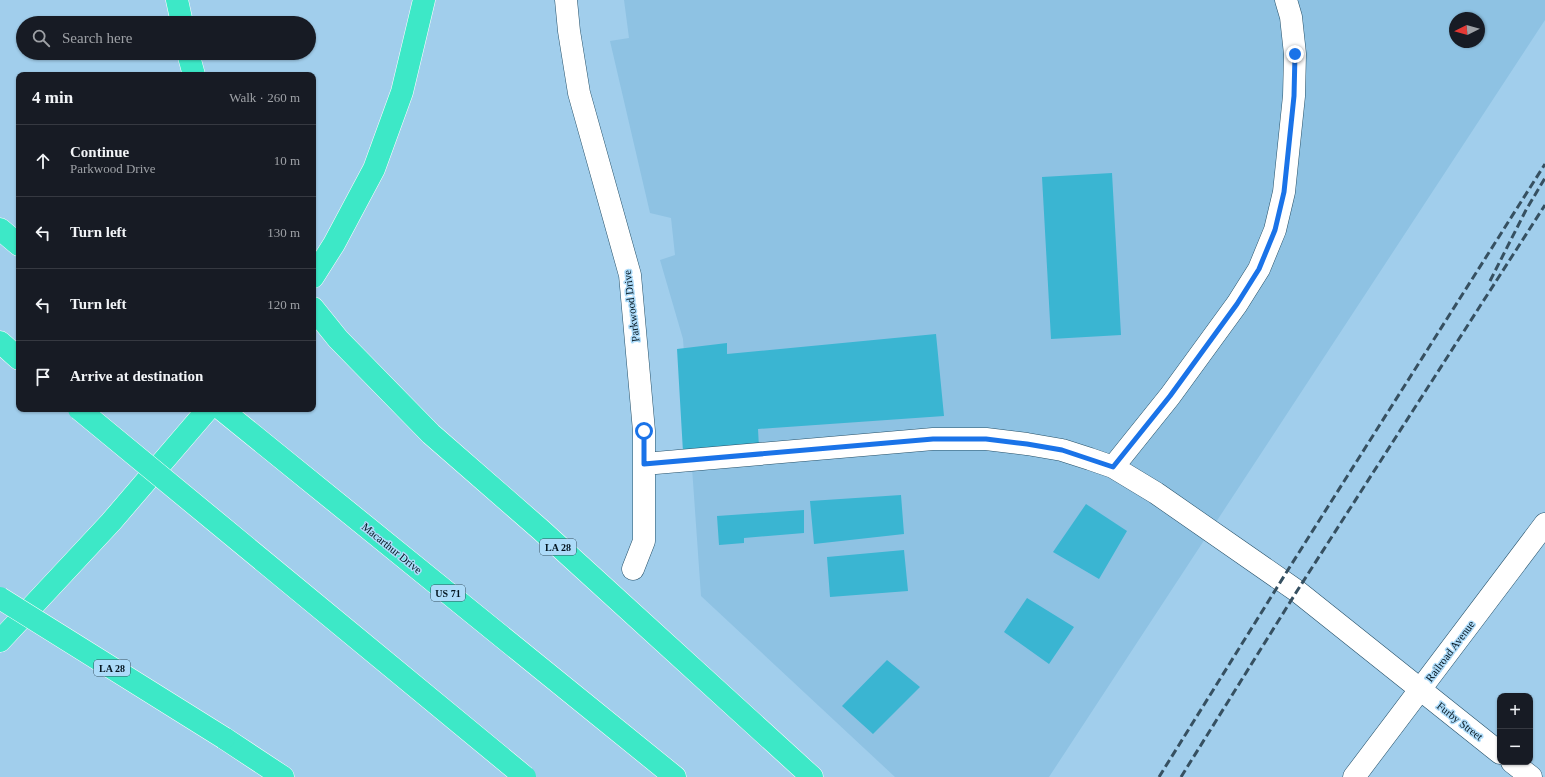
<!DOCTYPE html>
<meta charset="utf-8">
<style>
body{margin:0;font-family:Georgia,serif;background:#242831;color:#f1f3f6}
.controls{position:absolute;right:12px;bottom:12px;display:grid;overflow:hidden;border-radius:8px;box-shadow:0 1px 3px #0004}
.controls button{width:36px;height:36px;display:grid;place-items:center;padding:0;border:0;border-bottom:1px solid #363941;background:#171b24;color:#f1f3f6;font:20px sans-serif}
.compass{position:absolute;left:1449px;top:12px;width:36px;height:36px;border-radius:50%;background:#171b24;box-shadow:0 1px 3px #0004;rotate:265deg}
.stop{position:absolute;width:12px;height:12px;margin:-9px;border:3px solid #1a73e8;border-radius:50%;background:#fff}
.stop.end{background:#1a73e8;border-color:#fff;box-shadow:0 1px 4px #0008}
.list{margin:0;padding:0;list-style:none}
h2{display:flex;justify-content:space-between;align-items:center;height:52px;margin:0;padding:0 16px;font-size:17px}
h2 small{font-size:13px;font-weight:400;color:#9ea1a6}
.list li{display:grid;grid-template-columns:26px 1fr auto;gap:12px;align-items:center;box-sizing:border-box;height:72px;padding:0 16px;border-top:1px solid #363941}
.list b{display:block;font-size:15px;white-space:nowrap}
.list p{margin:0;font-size:13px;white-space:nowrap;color:#9ea1a6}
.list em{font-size:13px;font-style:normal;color:#9ea1a6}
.icon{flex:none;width:22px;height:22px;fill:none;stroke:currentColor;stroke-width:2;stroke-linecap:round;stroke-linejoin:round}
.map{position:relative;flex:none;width:1545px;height:777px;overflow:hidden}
.search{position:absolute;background:#171b24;box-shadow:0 1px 3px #0004;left:16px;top:16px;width:300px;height:44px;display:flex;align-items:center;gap:10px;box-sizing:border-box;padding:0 14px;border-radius:22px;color:#9ea1a6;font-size:15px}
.panel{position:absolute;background:#171b24;box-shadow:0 1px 3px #0004;left:16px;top:72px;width:300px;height:340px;border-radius:8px}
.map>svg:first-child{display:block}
.built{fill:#8ec2e3;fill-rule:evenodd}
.building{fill:#3ab5d2}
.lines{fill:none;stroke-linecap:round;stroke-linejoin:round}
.minor-casing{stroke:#255069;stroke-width:23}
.highway-casing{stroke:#fff;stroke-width:23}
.minor{stroke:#fff;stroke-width:22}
.highway{stroke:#3de8c7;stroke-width:22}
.rail{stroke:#365061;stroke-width:3;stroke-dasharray:8 4;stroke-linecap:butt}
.highway-bridge-casing{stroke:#fff;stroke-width:23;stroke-linecap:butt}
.highway-bridge{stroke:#3de8c7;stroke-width:22}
.route{stroke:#1a73e8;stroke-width:5}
.labels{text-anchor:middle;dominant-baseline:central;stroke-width:3;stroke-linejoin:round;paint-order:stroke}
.shield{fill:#addbf9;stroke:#365060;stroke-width:1}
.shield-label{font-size:10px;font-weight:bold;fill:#03141e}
.street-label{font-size:11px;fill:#03141e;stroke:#addbf9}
</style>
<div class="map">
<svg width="1545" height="777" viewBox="0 0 1545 777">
<rect width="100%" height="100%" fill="#a1ceec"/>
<!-- built -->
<path class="built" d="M622,0H1545V20L1049,777H895L701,596L683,339L660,260L675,255L671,218L650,213L610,41L629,38L624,0ZM1455,18H1479V42H1455Z"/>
<!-- building -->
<path class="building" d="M1112,173L1121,335L1051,339L1042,177Z
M936,334L944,416L758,429L759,448L683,452L677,349L727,343V354Z
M901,495L904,534L814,544L810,501Z
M1086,504L1127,531L1099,579L1053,552Z
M804,510V533L744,538V543L719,545L717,516Z
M904,550L908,591L830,597L827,557Z
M1027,598L1074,627L1049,664L1004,632Z
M887,660L920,687L873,734L842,706Z"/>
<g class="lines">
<defs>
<path id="minor" d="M566,0L569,31L579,93L630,275L644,431V541L633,569
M644,464L933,439H986L1027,444L1062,450L1090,459L1113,467L1156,493L1297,591L1500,753
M1113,467L1170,396L1237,304L1259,269L1275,230L1284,192L1294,96L1295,54L1291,17L1286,0
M1512,762L1531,777
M1354,777L1545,524"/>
<path id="highway" d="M177,0L182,23
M188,53L194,75
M0,229L19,245
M313,277L334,244L374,169L402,92L424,0
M313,308L338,339L431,434L541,530L812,777
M0,342L19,359
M221,409L675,777
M0,641L111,522L208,409
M224,738L283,777"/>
</defs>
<!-- minor casing -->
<use href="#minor" class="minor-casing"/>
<!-- highway casing -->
<use href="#highway" class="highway-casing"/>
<!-- minor -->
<use href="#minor" class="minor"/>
<!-- highway -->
<use href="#highway" class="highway"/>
<!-- rail -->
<path class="rail" d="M1490,281L1526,210L1545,178
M1159,777L1291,565L1545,164
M1181,777L1297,591L1545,205"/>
<defs>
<path id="highway-bridge" d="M79,409L525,777
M0,598L224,738"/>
</defs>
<!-- highway-bridge casing -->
<use href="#highway-bridge" class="highway-bridge-casing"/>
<!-- highway-bridge -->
<use href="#highway-bridge" class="highway-bridge"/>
</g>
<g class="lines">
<!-- route -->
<path class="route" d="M644,431V464L933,439H986L1027,444L1062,450L1113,467L1170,396L1237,304L1259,269L1275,230L1284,192L1294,96L1295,54"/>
</g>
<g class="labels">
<!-- shield labels -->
<g class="shield">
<rect x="540" y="539" width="36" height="16" rx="3"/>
<rect x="431" y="585" width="34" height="16" rx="3"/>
<rect x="94" y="660" width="36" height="16" rx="3"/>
</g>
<g class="shield-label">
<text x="558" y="547">LA 28</text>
<text x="448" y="593">US 71</text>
<text x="112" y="668">LA 28</text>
</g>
<!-- street labels -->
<g class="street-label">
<text transform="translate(631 306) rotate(-97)">Parkwood Drive</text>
<text transform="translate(392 548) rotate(39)">Macarthur Drive</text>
<text transform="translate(1450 651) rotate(-53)">Railroad Avenue</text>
<text transform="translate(1460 721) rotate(38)">Furby Street</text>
</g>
</g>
</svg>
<div class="controls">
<button>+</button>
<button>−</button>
</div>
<svg class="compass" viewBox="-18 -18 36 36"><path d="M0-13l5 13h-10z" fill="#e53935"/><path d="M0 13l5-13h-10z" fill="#9ea1a6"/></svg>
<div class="stop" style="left:644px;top:431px"></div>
<div class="stop end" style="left:1295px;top:54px"></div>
<div class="search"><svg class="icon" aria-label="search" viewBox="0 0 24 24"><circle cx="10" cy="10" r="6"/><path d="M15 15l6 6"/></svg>Search here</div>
<section class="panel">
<h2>4 min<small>Walk · 260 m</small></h2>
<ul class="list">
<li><svg class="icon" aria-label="ahead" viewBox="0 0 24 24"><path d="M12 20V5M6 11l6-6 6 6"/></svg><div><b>Continue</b><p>Parkwood Drive</p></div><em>10 m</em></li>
<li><svg class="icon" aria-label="left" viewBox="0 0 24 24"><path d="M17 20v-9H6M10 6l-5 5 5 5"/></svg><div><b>Turn left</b></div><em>130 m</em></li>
<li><svg class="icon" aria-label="left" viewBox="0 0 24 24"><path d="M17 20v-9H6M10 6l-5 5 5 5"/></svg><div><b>Turn left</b></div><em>120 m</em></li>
<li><svg class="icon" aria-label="arrive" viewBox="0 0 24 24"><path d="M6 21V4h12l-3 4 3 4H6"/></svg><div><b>Arrive at destination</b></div></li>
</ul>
</section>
</div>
